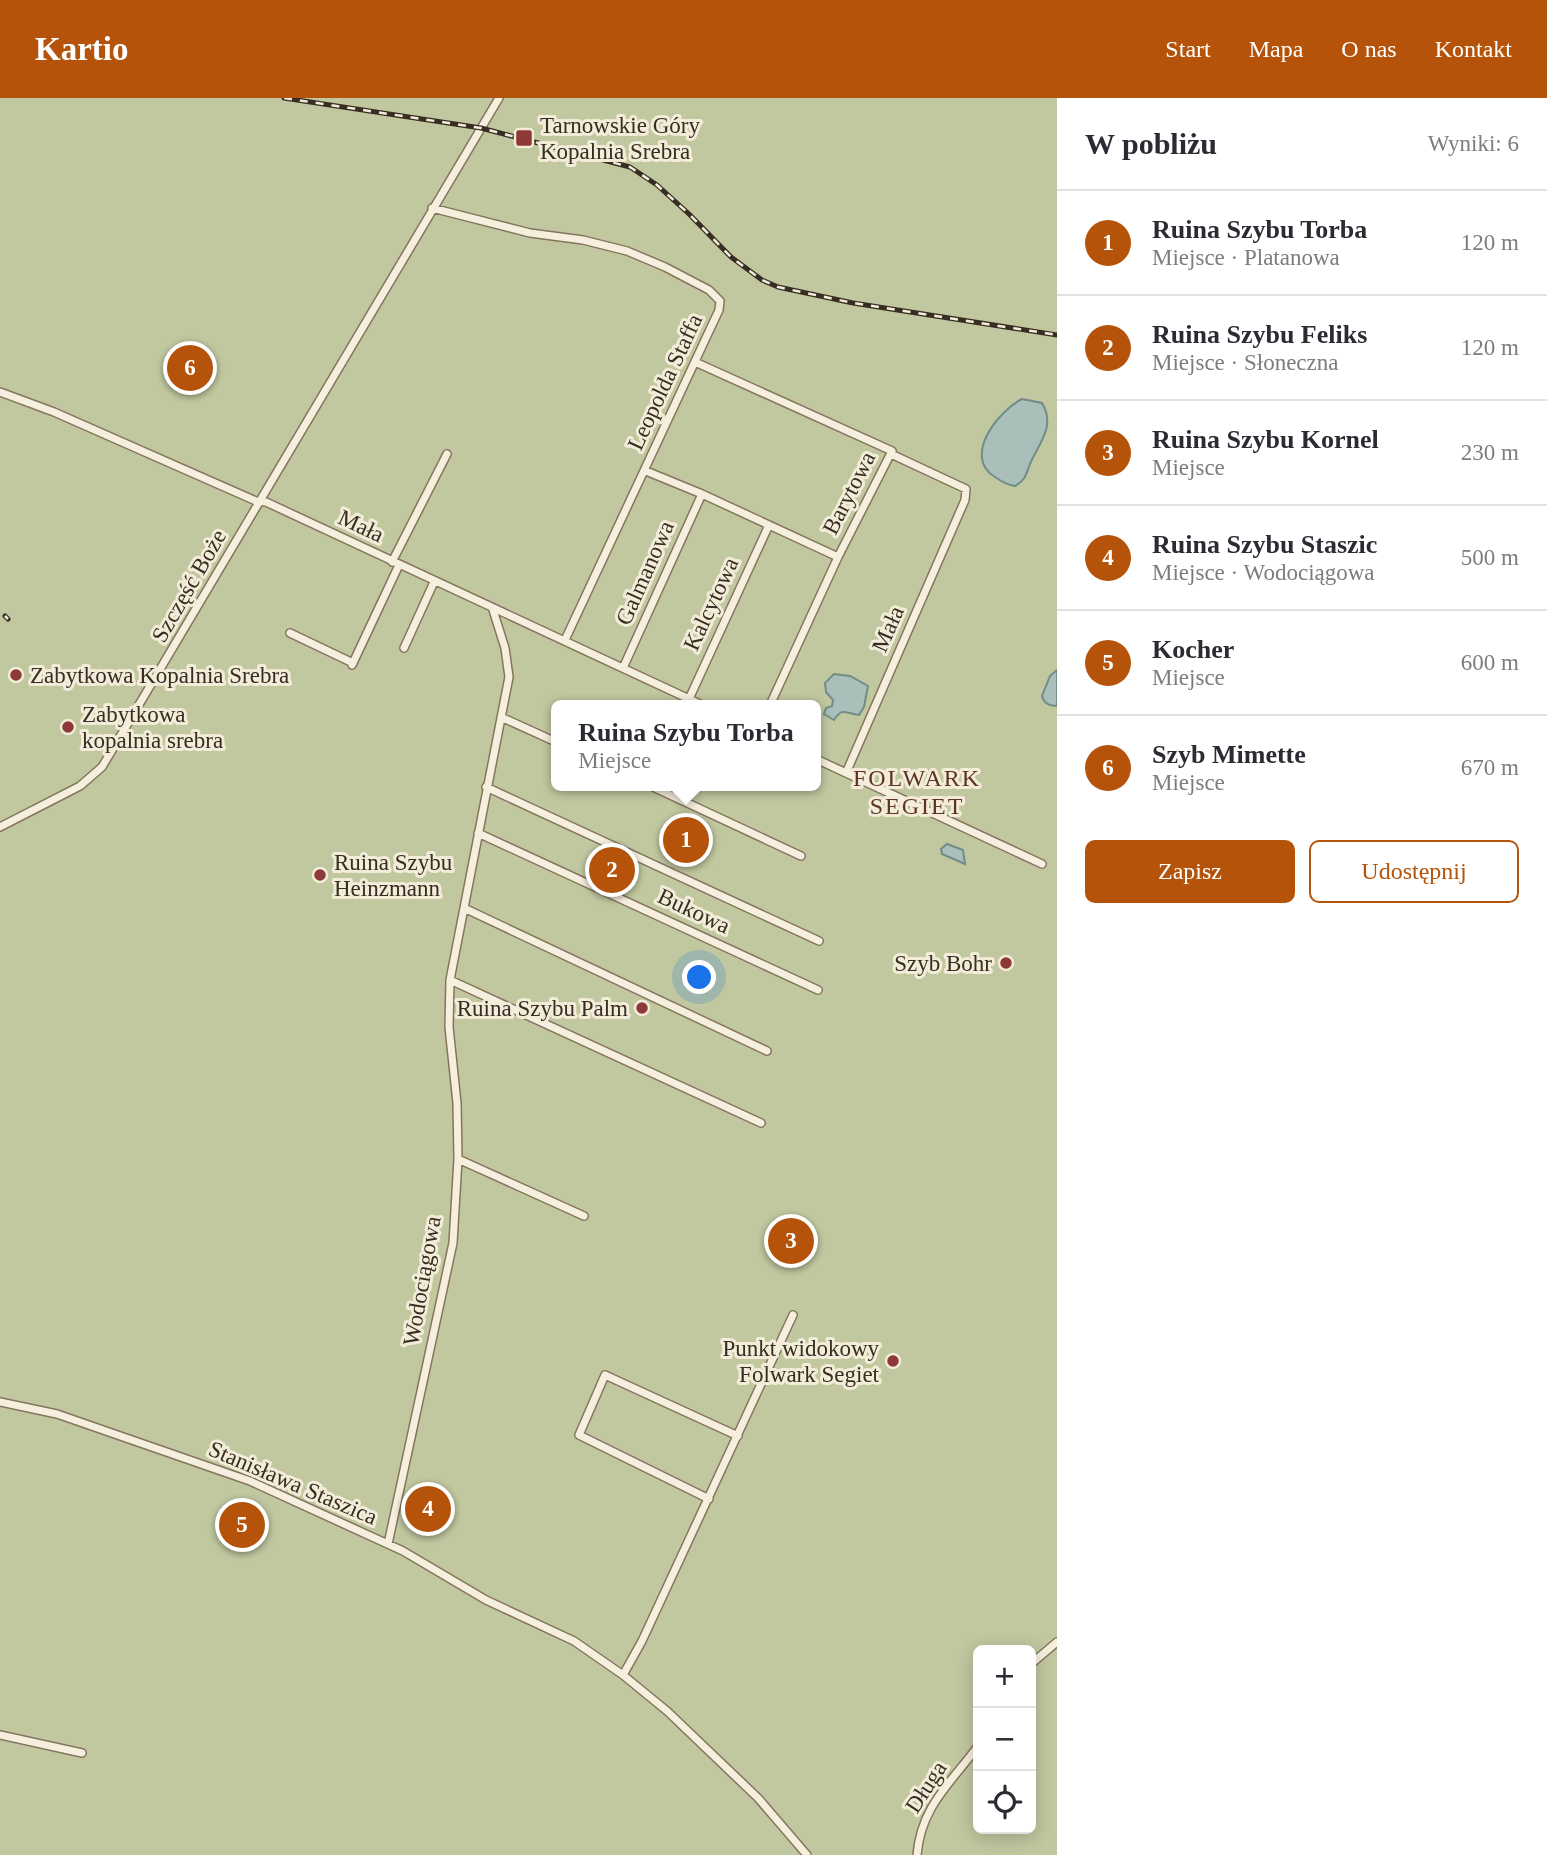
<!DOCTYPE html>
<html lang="pl">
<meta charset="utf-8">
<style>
body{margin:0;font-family:"Times New Roman",serif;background:#f7f7f7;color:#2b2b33}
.controls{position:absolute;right:21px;bottom:21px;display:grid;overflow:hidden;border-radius:10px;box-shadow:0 4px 18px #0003}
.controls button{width:63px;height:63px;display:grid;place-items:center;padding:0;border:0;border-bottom:2px solid #e1e1e2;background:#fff;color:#2b2b33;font:35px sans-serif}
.you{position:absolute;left:700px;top:880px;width:24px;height:24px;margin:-18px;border:5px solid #fff;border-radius:50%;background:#1a73e8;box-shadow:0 0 0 10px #1a73e833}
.badge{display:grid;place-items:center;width:46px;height:46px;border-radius:50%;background:#b45309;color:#fff;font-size:23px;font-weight:700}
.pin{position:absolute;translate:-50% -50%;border:4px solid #fff;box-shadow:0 2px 7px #0006}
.popup{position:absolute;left:551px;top:602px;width:270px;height:91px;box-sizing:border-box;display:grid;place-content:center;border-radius:10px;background:#fff;filter:drop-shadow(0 2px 5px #0005);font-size:23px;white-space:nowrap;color:#7c7c81}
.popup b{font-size:26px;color:#2b2b33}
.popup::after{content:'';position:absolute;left:50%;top:100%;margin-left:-14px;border:14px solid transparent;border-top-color:#fff}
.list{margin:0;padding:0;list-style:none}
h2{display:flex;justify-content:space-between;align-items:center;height:91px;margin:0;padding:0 28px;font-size:30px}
h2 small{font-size:23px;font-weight:400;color:#7c7c81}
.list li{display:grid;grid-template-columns:46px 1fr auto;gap:21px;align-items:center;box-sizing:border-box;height:105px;padding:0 28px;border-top:2px solid #e1e1e2}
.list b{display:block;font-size:26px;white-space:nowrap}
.list p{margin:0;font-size:23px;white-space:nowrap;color:#7c7c81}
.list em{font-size:23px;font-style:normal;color:#7c7c81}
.actions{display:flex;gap:14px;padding:21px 28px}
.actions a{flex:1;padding:16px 0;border:2px solid #b45309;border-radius:10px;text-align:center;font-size:24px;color:#b45309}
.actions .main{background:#b45309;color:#fff}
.icon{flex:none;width:38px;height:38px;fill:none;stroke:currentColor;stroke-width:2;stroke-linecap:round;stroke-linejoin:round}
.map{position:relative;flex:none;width:1057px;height:1757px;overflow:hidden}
header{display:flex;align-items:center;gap:42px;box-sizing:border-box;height:98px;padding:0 35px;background:#b45309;color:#fff}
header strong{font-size:33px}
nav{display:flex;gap:38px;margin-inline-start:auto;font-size:24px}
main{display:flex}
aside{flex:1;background:#fff}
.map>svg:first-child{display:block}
.green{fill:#c1c79f;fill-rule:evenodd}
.water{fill:#aabfba;stroke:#718d87;stroke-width:2}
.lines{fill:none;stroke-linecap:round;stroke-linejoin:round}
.street-casing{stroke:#857560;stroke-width:10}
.street{stroke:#f6efdd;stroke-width:7}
.rail-casing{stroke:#372d22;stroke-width:5}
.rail{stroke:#f2ecd9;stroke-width:2.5;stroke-dasharray:8;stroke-linecap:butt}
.poi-dot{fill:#8d3937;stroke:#f2ecd9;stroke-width:2.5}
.labels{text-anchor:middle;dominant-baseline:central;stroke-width:6;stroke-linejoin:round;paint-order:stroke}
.poi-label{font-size:23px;fill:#372d22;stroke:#f2ecd9;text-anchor:start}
.street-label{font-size:23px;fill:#372d22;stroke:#f2ecd9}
.neighbourhood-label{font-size:24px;letter-spacing:2px;fill:#5f3426;stroke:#f2ecd9}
</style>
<header>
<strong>Kartio</strong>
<nav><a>Start</a><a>Mapa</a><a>O nas</a><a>Kontakt</a></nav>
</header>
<main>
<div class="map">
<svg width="1057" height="1757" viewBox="0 0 1057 1757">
<rect width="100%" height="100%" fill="#eae2ca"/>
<!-- green -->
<path class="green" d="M0,0H1057V1757H0ZM556,607H816V688H556ZM978,1552H1031V1731H978Z"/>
<!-- water -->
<path class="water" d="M1022,301L1042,305C1056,328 1039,345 1030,366C1026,376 1026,382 1015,388C1007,387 1002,384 995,379C962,359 998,313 1022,301Z
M1057,572V608C1050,608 1044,606 1042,598L1050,578Z
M834,576L850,578L868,588L864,609L859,617C846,616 843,608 834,622L824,616L826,610L832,608L833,602L826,594L825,585Z
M947,746L963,752L965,766L942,756L941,751Z"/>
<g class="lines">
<defs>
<path id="street" d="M432,110L530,135L583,142L627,153L665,169L709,192L720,203L719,212L565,542
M0,294L54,314L256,403L266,404L702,607
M646,373L702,396L838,459L892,353L695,264
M392,464L447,356
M290,535L353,565
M404,550L434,484
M352,567L399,467
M623,570L702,396
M689,601L769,427
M770,607L838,459
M501,619L556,644
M816,661L1042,766
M846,675L965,402L966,391L891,356
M651,688L801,758
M486,689L819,843
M0,729L80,688L102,669L499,0
M478,735L818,892
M464,810L767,953
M450,882L761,1025
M458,1061L584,1118
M0,1304L57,1316L250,1383L403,1453L486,1502L574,1543L623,1577L667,1613L758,1700L807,1757
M709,1401L579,1337L605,1277L738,1338
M388,1446L453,1145L458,1061L457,1005L449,929L450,882L509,579L505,550L493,512
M1031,1566L1057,1544
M623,1577L642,1543L793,1217
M0,1637L82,1655
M917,1757C921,1708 951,1685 978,1648"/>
</defs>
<!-- street casing -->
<use href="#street" class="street-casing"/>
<!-- street -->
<use href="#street" class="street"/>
<defs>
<path id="rail" d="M284,0L481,30L630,69L657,87L689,116L731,159L762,182L778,189L853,205L1057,237
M5,518L8,521"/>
</defs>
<!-- rail casing -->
<use href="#rail" class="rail-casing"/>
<!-- rail -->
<use href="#rail" class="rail"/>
</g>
<!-- markers -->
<g class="poi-dot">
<rect x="515" y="31" width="18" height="18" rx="3.5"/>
<circle cx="16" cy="577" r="7"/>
<circle cx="68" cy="629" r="7"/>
<circle cx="320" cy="777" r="7"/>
<circle cx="1006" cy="865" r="7"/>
<circle cx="642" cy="910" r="7"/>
<circle cx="893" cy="1263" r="7"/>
</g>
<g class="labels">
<!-- poi labels -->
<g class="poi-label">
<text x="540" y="27">Tarnowskie Góry<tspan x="540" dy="26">Kopalnia Srebra</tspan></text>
<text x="30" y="577">Zabytkowa Kopalnia Srebra</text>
<text x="82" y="616">Zabytkowa<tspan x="82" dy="26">kopalnia srebra</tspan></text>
<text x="334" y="764">Ruina Szybu<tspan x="334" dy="26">Heinzmann</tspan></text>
<text x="992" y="865" text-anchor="end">Szyb Bohr</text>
<text x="628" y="910" text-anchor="end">Ruina Szybu Palm</text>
<text x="879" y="1250" text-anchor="end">Punkt widokowy<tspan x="879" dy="26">Folwark Segiet</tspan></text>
</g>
<!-- street labels -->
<g class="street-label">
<text transform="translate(665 284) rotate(-65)">Leopolda Staffa</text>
<text transform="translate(849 395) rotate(-63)">Barytowa</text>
<text transform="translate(361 428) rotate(25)">Mała</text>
<text transform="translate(645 475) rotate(-66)">Galmanowa</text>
<text transform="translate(189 488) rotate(-60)">Szczęść Boże</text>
<text transform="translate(711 506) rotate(-65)">Kalcytowa</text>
<text transform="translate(888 531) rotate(-66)">Mała</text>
<text transform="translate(694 813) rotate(25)">Bukowa</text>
<text transform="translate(422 1183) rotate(-80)">Wodociągowa</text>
<text transform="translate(293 1385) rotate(23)">Stanisława Staszica</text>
<text transform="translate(926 1689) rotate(-57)">Długa</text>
</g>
<!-- neighbourhood labels -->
<g class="neighbourhood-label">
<text x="917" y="680">FOLWARK<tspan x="917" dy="28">SEGIET</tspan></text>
</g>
</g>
</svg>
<div class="controls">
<button>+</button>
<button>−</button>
<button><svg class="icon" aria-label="locate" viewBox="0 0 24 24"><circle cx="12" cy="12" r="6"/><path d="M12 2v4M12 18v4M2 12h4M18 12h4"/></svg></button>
</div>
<div class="you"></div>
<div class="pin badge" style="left:686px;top:742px">1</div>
<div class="popup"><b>Ruina Szybu Torba</b>Miejsce</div>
<div class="pin badge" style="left:612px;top:772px">2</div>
<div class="pin badge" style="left:791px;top:1143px">3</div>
<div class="pin badge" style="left:428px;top:1411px">4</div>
<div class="pin badge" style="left:242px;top:1427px">5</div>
<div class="pin badge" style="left:190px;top:270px">6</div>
</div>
<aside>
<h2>W pobliżu<small>Wyniki: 6</small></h2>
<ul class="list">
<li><span class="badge">1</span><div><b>Ruina Szybu Torba</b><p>Miejsce · Platanowa</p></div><em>120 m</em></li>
<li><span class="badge">2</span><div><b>Ruina Szybu Feliks</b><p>Miejsce · Słoneczna</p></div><em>120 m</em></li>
<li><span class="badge">3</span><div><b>Ruina Szybu Kornel</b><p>Miejsce</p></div><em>230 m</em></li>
<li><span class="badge">4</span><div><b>Ruina Szybu Staszic</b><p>Miejsce · Wodociągowa</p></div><em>500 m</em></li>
<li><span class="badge">5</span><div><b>Kocher</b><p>Miejsce</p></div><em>600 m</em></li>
<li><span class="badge">6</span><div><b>Szyb Mimette</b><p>Miejsce</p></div><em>670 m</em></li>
</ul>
<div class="actions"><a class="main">Zapisz</a><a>Udostępnij</a></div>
</aside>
</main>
